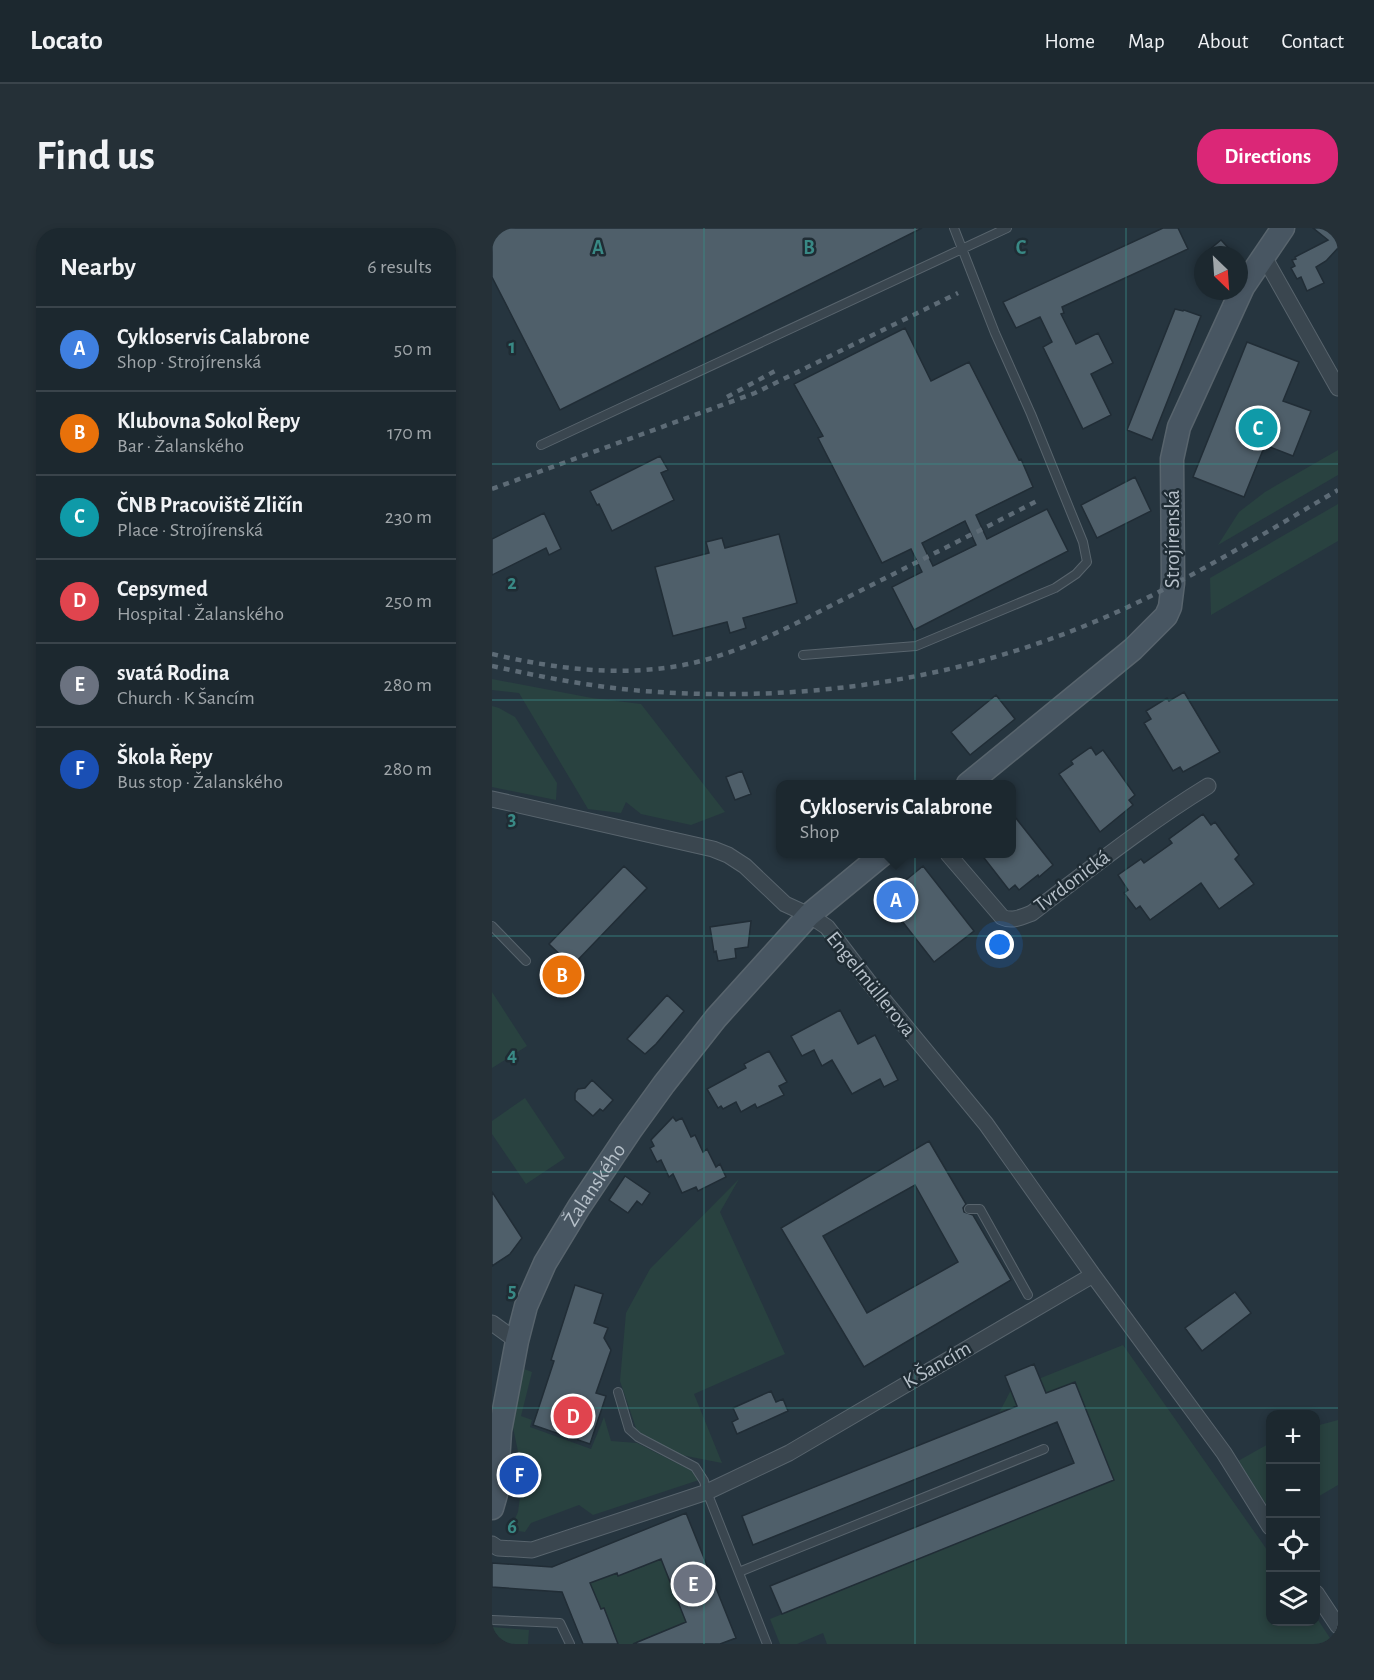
<!DOCTYPE html>
<meta charset="utf-8">
<style>
body{margin:0;font-family:"Alegreya Sans",sans-serif;background:#253037;color:#f1f3f6}
.controls{position:absolute;right:18px;bottom:18px;display:grid;overflow:hidden;border-radius:12px;box-shadow:0 3px 9px #0003}
.controls button{width:54px;height:54px;display:grid;place-items:center;padding:0;border:0;border-bottom:2px solid #3a444b;background:#1c282f;color:#f1f3f6;font:30px sans-serif}
.compass{position:absolute;left:702px;top:18px;width:54px;height:54px;border-radius:50%;background:#1c282f;box-shadow:0 3px 9px #0003;rotate:155deg}
.you{position:absolute;left:508px;top:717px;width:21px;height:21px;margin:-15px;border:4px solid #fff;border-radius:50%;background:#1a73e8;box-shadow:0 0 0 9px #1a73e833}
.badge{display:grid;place-items:center;width:39px;height:39px;border-radius:50%;background:#db2777;color:#fff;font-size:20px;font-weight:700}
.pin{position:absolute;translate:-50% -50%;border:3px solid #fff;box-shadow:0 2px 6px #0006}
.popup{position:absolute;left:284px;top:552px;width:240px;height:78px;box-sizing:border-box;display:grid;place-content:center;border-radius:12px;background:#1c282f;filter:drop-shadow(0 2px 4px #0005);font-size:20px;white-space:nowrap;color:#a0a6aa}
.popup b{font-size:22px;color:#f1f3f6}
.popup::after{content:'';position:absolute;left:50%;top:100%;margin-left:-12px;border:12px solid transparent;border-top-color:#1c282f}
.list{margin:0;padding:0;list-style:none}
h2{display:flex;justify-content:space-between;align-items:center;height:78px;margin:0;padding:0 24px;font-size:26px}
h2 small{font-size:20px;font-weight:400;color:#a0a6aa}
.list li{display:grid;grid-template-columns:39px 1fr auto;gap:18px;align-items:center;box-sizing:border-box;height:84px;padding:0 24px;border-top:2px solid #3a444b}
.list b{display:block;font-size:22px;white-space:nowrap}
.list p{margin:0;font-size:20px;white-space:nowrap;color:#a0a6aa}
.list em{font-size:20px;font-style:normal;color:#a0a6aa}
.icon{flex:none;width:33px;height:33px;fill:none;stroke:currentColor;stroke-width:2;stroke-linecap:round;stroke-linejoin:round}
.map{position:relative;flex:none;width:846px;height:1416px;overflow:hidden;border-radius:24px}
header{display:flex;align-items:center;gap:36px;box-sizing:border-box;height:84px;padding:0 30px;background:#1c282f;border-bottom:2px solid #3a444b}
header strong{font-size:28px}
nav{display:flex;gap:33px;margin-inline-start:auto;font-size:21px}
.intro{display:flex;align-items:center;justify-content:space-between;box-sizing:border-box;height:144px;padding:0 36px}
h1{margin:0;font-size:42px}
.button{padding:15px 27px;border-radius:24px;background:#db2777;color:#fff;font-size:21px;font-weight:700}
main{display:flex;gap:36px;padding:0 36px}
aside{flex:1;background:#1c282f;border-radius:24px;box-shadow:0 3px 9px #0003}
.map>svg:first-child{display:block}
.green{fill:#294240}
.building{fill:#4f5f6a;stroke:#212d36;stroke-width:1.5;fill-rule:evenodd}
.lines{fill:none;stroke-linecap:round;stroke-linejoin:round}
.lane-casing{stroke:#58646d;stroke-width:10}
.street-casing{stroke:#58646d;stroke-width:17}
.secondary-casing{stroke:#58646d;stroke-width:25}
.lane{stroke:#3a464f;stroke-width:8}
.street{stroke:#3a464f;stroke-width:15}
.secondary{stroke:#485662;stroke-width:22}
.rail{stroke:#5d6b76;stroke-width:4.5;stroke-dasharray:6 6;stroke-linecap:butt}
.grid{fill:none;stroke:#398985;stroke-width:1.5;stroke-opacity:0.55}
.labels{text-anchor:middle;dominant-baseline:central;stroke-width:5;stroke-linejoin:round;paint-order:stroke}
.street-label{font-size:21px;fill:#b7c1ca;stroke:#1f2c34}
.grid-label{font-size:20px;text-anchor:middle;font-weight:bold;fill:#398985;stroke:#1f2c34;stroke-width:5;stroke-linejoin:round;paint-order:stroke}
</style>
<header>
<strong>Locato</strong>
<nav><a>Home</a><a>Map</a><a>About</a><a>Contact</a></nav>
</header>
<div class="intro"><h1>Find us</h1><a class="button">Directions</a></div>
<main>
<aside>
<h2>Nearby<small>6 results</small></h2>
<ul class="list">
<li><span class="badge" style="background:#3f7fe0">A</span><div><b>Cykloservis Calabrone</b><p>Shop · Strojírenská</p></div><em>50 m</em></li>
<li><span class="badge" style="background:#e8710a">B</span><div><b>Klubovna Sokol Řepy</b><p>Bar · Žalanského</p></div><em>170 m</em></li>
<li><span class="badge" style="background:#0f9aa8">C</span><div><b>ČNB Pracoviště Zličín</b><p>Place · Strojírenská</p></div><em>230 m</em></li>
<li><span class="badge" style="background:#e0444e">D</span><div><b>Cepsymed</b><p>Hospital · Žalanského</p></div><em>250 m</em></li>
<li><span class="badge" style="background:#6b7280">E</span><div><b>svatá Rodina</b><p>Church · K Šancím</p></div><em>280 m</em></li>
<li><span class="badge" style="background:#1a4fb4">F</span><div><b>Škola Řepy</b><p>Bus stop · Žalanského</p></div><em>280 m</em></li>
</ul>
</aside>
<div class="map">
<svg width="846" height="1416" viewBox="0 0 846 1416">
<rect width="100%" height="100%" fill="#26353f"/>
<!-- green -->
<path class="green" d="M846,222V247L726,317L747,284L773,264Z
M846,276V313L719,387L718,350Z
M0,451L100,470L149,476L233,584L199,597L149,586L134,574L129,585L96,581L27,465L0,462Z
M0,478L7,480L23,489L65,555L64,572L0,559Z
M0,764L35,818L0,840Z
M33,870L73,930L34,956L0,906V893Z
M247,951L228,984L293,1126L202,1166L230,1235L189,1227L145,1203L128,1153L134,1085L158,1041Z
M631,1117L778,1326V1394H824V1389L842,1416H335L331,1405L305,1416H288L278,1391L622,1252L583,1154L507,1185L519,1162Z
M32,1141L40,1144L29,1188L40,1192L38,1199L99,1221L112,1189L119,1213L145,1215L202,1244L207,1252L101,1287L87,1277L39,1295L33,1304L18,1302L26,1284L31,1247L20,1195Z
M846,1192V1257L824,1270V1198Z
M778,1215V1282L746,1233Z
M168,1327L196,1398L176,1401L144,1414L145,1416H122V1406L112,1380L109,1381L98,1355L125,1345L126,1348L153,1338Z
M0,1399L37,1402L36,1416H0Z"/>
<!-- building -->
<path class="building" d="M0,0H430L68,182L0,49Z
M671,0H686L696,21L570,79L572,85L569,86L584,116L606,105L621,135L599,146L619,187L591,201L551,119L560,114L548,89L524,100L511,74Z
M821,0H846V20L834,33L824,39L832,55L815,63L809,49L805,51L799,40L803,38L800,32L804,31L803,29L836,12Z
M729,12L743,27H711Z
M683,81L691,83L692,82L709,88L660,212L635,202Z
M413,100L439,153L477,134L527,232L529,231L541,259L484,287L495,311L555,281L576,323L422,402L400,359L430,344L419,321L390,335L326,210L331,208L302,156ZM473,293L484,317L441,338L430,315Z
M755,114L807,134L791,173L819,183L801,228L773,217L752,269L701,249Z
M168,228L176,242L169,245L182,272L120,303L107,276L105,277L98,263Z
M643,249L659,283L605,310L589,277Z
M52,285L69,321L57,327L54,320L0,347V311Z
M287,306L305,375L251,390L254,400L238,405L235,394L181,408L163,339L217,325L214,314L230,310L233,320Z
M692,464L728,524L691,544L688,539L681,543L652,495L659,491L654,483L675,470L677,473Z
M504,467L523,491L478,527L459,504Z
M599,519L604,527L611,522L643,567L637,572L641,577L608,604L567,546L581,536L579,533Z
M250,543L259,566L243,572L234,549Z
M519,584L561,637L547,649L546,647L527,662L523,657L517,662L489,626H519Z
M711,586L719,597L723,594L747,627L743,631L762,656L727,681L709,655L658,692L648,678L644,681L632,665L636,662L626,647L649,631L652,635L680,615L677,611Z
M132,638L155,660L80,738L57,716Z
M431,638L482,703L442,734L392,670Z
M259,693L256,719L243,721L244,730L226,733L224,723L222,724L218,699Z
M175,767L192,783L164,816L153,826L135,811Z
M348,782L366,816L383,807L406,852L392,859L388,851L360,866L340,832L330,838L322,822L310,828L299,808Z
M277,823L295,854L287,858L292,867L265,880L263,876L249,884L244,874L231,881L229,878L226,880L215,861L254,840L252,836Z
M100,852L121,872L111,883L108,881L101,888L83,872V865L86,861L93,860Z
M181,889L184,893L190,890L199,909L203,907L211,924L215,921L224,939L228,936L234,949L206,963L204,959L190,965L181,946L177,949L169,932L165,934L158,920L162,918L159,912Z
M437,913L474,976L471,980L472,984L481,987L519,1052L372,1139L289,1000ZM423,957L466,1034L375,1085L331,1008Z
M133,948L158,965L150,977L145,973L136,985L117,972Z
M0,964L30,1010L18,1026L0,1038Z
M83,1057L111,1066L102,1095L116,1100L112,1110L119,1122L104,1165L114,1168L98,1216L86,1212L85,1209H76L41,1197L62,1133L59,1132Z
M743,1064L759,1085L710,1123L693,1100Z
M542,1136L554,1165L583,1154L622,1252L290,1386L278,1358L582,1235L565,1194L261,1317L250,1288L525,1178L513,1148Z
M279,1163L284,1174L291,1171L296,1183L245,1206L240,1194L246,1191L241,1180Z
M194,1285L244,1410L228,1416H141L194,1394L169,1331L126,1348L125,1345L98,1355L109,1381L112,1380L126,1416H91L70,1364L0,1359V1335L60,1339Z"/>
<g class="lines">
<defs>
<path id="lane" d="M49,217L515,0
M311,427L424,418L563,360L584,346L595,334L591,314L539,186L503,105L462,0
M0,698L34,733
M477,981H488L536,1067
M126,1164L137,1201L146,1209L203,1239L212,1253L215,1264L275,1416
M247,1344L552,1221
M0,1392L68,1395L78,1416"/>
<path id="street" d="M771,27L846,160
M0,571L221,621L236,627L253,638L293,676L317,687L335,699L376,753L494,896L601,1047L732,1225L778,1299
M456,626L510,689C520,694 530,689 540,685C598,641 654,596 716,558
M0,1095L25,1113
M0,1316L6,1320L40,1322L215,1264L297,1225L601,1047
M824,1365L846,1398"/>
<g id="secondary">
<path d="M476,556L641,421L674,388L678,379L681,355L680,231L687,199L751,59L791,0"/>
<path id="s1" d="M0,1280L4,1266L8,1203L25,1113L34,1078L53,1035L87,979L138,903L172,856L224,790L317,687L391,626"/>
</g>
</defs>
<!-- lane casing -->
<use href="#lane" class="lane-casing"/>
<!-- street casing -->
<use href="#street" class="street-casing"/>
<!-- secondary casing -->
<use href="#secondary" class="secondary-casing"/>
<!-- lane -->
<use href="#lane" class="lane"/>
<!-- street -->
<use href="#street" class="street"/>
<!-- secondary -->
<use href="#secondary" class="secondary"/>
<!-- rail -->
<path class="rail" d="M235,169L283,143
M0,261L263,165L466,65
M0,426C60,440 118,448 180,439C245,429 302,396 360,367C423,335 485,304 547,272
M0,438C50,449 101,459 152,463C312,475 468,453 616,388C696,353 771,306 846,262"/>
</g>
<!-- grid -->
<path class="grid" d="M212,0V1416M423,0V1416M634,0V1416M0,236H846M0,472H846M0,708H846M0,944H846M0,1180H846"/>
<g class="labels">
<!-- street labels -->
<g class="street-label">
<text transform="translate(680 311) rotate(-90)">Strojírenská</text>
<text transform="translate(580 653) rotate(-37)">Tvrdonická</text>
<text transform="translate(379 756) rotate(51)">Engelmüllerova</text>
<text stroke="none"><textPath href="#s1" startOffset="345">Žalanského</textPath></text>
<text transform="translate(445 1137) rotate(-30)">K Šancím</text>
</g>
</g>
<g class="grid-label">
<text x="106" y="26">A</text>
<text x="317" y="26">B</text>
<text x="529" y="26">C</text>
<text x="20" y="125">1</text>
<text x="20" y="361">2</text>
<text x="20" y="597">3</text>
<text x="20" y="833">4</text>
<text x="20" y="1069">5</text>
<text x="20" y="1305">6</text>
</g>
</svg>
<div class="controls">
<button>+</button>
<button>−</button>
<button><svg class="icon" aria-label="locate" viewBox="0 0 24 24"><circle cx="12" cy="12" r="6"/><path d="M12 2v4M12 18v4M2 12h4M18 12h4"/></svg></button>
<button><svg class="icon" aria-label="layers" viewBox="0 0 24 24"><path d="M12 4l9 5-9 5-9-5zM3 14l9 5 9-5"/></svg></button>
</div>
<svg class="compass" viewBox="-18 -18 36 36"><path d="M0-13l5 13h-10z" fill="#e53935"/><path d="M0 13l5-13h-10z" fill="#a0a6aa"/></svg>
<div class="you"></div>
<div class="pin badge" style="left:404px;top:672px;background:#3f7fe0">A</div>
<div class="popup"><b>Cykloservis Calabrone</b>Shop</div>
<div class="pin badge" style="left:70px;top:747px;background:#e8710a">B</div>
<div class="pin badge" style="left:766px;top:200px;background:#0f9aa8">C</div>
<div class="pin badge" style="left:81px;top:1188px;background:#e0444e">D</div>
<div class="pin badge" style="left:201px;top:1356px;background:#6b7280">E</div>
<div class="pin badge" style="left:27px;top:1247px;background:#1a4fb4">F</div>
</div>
</main>
